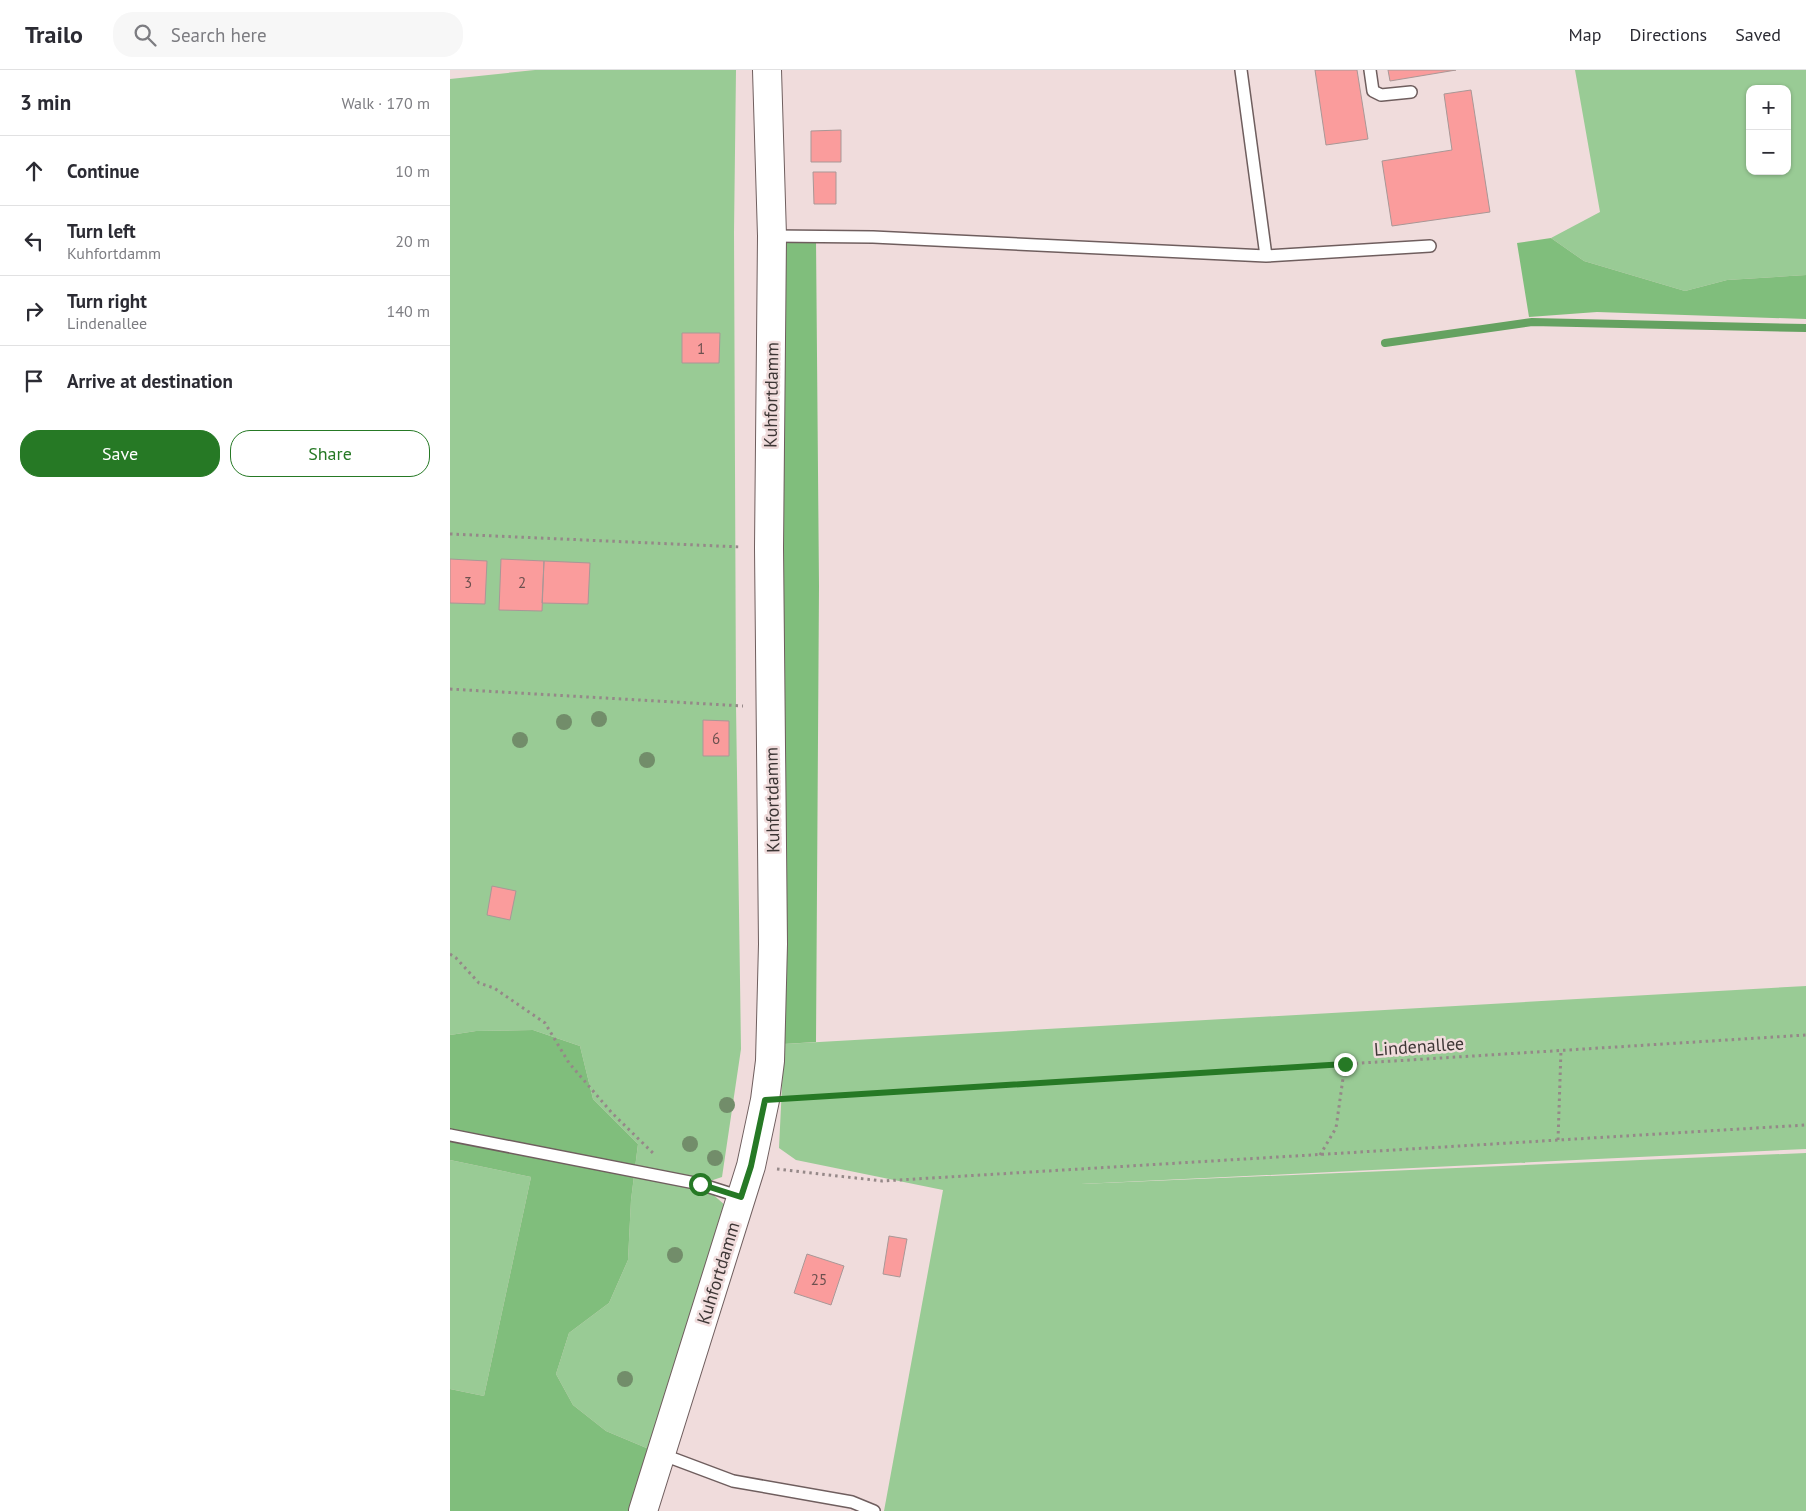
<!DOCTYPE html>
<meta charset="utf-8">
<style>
body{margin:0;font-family:"PT Sans",sans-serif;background:#f7f7f7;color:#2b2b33}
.controls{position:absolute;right:15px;top:15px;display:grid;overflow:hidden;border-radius:10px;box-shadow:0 1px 4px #0004}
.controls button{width:45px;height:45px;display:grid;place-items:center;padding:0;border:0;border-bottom:1px solid #e1e1e2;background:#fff;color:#2b2b33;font:25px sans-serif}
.stop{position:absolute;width:15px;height:15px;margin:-11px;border:4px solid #267925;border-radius:50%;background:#fff}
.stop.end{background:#267925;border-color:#fff;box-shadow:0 1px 5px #0008}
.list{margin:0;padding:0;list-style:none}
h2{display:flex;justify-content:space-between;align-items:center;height:65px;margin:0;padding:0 20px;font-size:21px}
h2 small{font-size:16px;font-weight:400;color:#7c7c81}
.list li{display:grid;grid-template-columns:32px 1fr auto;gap:15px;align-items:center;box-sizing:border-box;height:70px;padding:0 20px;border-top:1px solid #e1e1e2}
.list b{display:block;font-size:19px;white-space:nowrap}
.list p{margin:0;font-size:16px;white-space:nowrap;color:#7c7c81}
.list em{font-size:16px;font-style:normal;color:#7c7c81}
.actions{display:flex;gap:10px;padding:15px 20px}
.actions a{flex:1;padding:11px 0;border:1px solid #267925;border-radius:20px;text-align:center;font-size:18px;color:#267925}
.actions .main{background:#267925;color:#fff}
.icon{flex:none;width:28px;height:28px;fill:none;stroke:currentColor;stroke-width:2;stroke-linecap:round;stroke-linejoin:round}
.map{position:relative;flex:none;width:1356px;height:1441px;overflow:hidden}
header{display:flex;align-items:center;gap:30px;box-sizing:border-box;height:70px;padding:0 25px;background:#fff;border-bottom:1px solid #e1e1e2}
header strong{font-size:24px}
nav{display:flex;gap:28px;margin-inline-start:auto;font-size:18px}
.search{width:350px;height:45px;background:#f7f7f7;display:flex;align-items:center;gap:12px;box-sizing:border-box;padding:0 18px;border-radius:20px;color:#7c7c81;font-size:19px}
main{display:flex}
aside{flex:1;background:#fff}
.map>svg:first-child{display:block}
.green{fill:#99cb95;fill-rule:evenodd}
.forest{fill:#80be7c}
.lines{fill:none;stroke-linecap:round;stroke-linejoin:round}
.stream{stroke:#65a261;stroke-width:8}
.building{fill:#fa9c9c;stroke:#a99796}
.service-casing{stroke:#6f5e5e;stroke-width:14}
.tertiary-casing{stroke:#6f5e5e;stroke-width:30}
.path{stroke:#958888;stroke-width:3;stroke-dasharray:2.5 4;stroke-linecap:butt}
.service{stroke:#fff;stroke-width:11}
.tertiary{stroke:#fff;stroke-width:28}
.tree{fill:#728d6a}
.route{stroke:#267925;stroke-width:6}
.labels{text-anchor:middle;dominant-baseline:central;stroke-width:5;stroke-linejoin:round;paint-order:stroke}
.number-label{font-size:15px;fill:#6c504f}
.street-label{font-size:18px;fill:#3d3635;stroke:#f0dcdc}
</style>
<header>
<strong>Trailo</strong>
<div class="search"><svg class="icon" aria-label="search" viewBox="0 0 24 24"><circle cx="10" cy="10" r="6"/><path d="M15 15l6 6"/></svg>Search here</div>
<nav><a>Map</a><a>Directions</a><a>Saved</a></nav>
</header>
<main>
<aside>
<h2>3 min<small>Walk · 170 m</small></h2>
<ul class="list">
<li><svg class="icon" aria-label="ahead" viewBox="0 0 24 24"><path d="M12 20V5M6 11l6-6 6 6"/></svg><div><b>Continue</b></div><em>10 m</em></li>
<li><svg class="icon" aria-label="left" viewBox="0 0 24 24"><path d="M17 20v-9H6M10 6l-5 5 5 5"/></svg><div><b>Turn left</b><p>Kuhfortdamm</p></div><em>20 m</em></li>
<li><svg class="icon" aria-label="right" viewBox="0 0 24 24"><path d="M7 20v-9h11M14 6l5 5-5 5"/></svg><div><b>Turn right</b><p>Lindenallee</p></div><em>140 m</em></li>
<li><svg class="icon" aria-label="arrive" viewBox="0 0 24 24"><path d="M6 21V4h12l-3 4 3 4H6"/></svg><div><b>Arrive at destination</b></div></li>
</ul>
<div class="actions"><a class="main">Save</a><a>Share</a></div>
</aside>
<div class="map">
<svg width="1356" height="1441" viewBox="0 0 1356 1441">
<rect width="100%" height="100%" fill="#f0dcdc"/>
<!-- green -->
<path class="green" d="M85,0H286L284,162L286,635L291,979L272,1107L251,1114L276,1136L206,1382L156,1361L123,1335L106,1304L119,1263L159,1233L178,1190L181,1130L188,1074L143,1029L130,976L83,960L26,961L0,965V9Z
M1125,0H1356V205L1277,210L1235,221L1134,191L1101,168L1150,142ZM1300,19H1337V101H1300Z
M1356,916V1079L631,1114L1356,1083V1441H434L493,1120L346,1090L329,1078L334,974Z
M0,1090L81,1107L34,1326L0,1319Z"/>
<!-- forest -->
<path class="forest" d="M329,168L366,169L369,516L366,972L334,974Z
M1101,168L1134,191L1235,221L1277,210L1356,205V249L1147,242L1079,247L1067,173Z
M83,960L130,976L143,1029L188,1074L181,1130L178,1190L159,1233L119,1263L106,1304L123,1335L156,1361L206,1382L188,1441H0V1319L34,1326L81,1107L0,1090V965L26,961Z"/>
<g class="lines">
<!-- stream -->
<path class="stream" d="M935,273L1082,252L1356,258"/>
</g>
<!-- building -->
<path class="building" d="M865,0H907L918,69L876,75Z
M938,0H1006L940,11Z
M1021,20L1040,142L942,156L932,91L1002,80L994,24Z
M391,60V92H361V61Z
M363,102H386V134H364Z
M232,263H270L269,293H232Z
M0,489L37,491L35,534L0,533Z
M51,489L94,491L92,541L49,540Z
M94,491L140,493L138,534L92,533Z
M253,650L279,651V686H253Z
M42,816L66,821L60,850L37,845Z
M439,1166L457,1169L450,1207L433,1204Z
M357,1184L394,1196L381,1235L344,1223Z"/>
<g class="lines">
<defs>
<path id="service" d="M791,0L816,186
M920,0L923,21L931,25L961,22
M322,166L423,167L816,186L980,176
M0,1065L250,1114L291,1127
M211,1384L283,1411L402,1432L424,1441"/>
<path id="tertiary" d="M193,1441L301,1096L315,1030L320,991L323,874L319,478L322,166L317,0"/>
</defs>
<!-- service casing -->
<use href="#service" class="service-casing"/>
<!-- tertiary casing -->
<use href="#tertiary" class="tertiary-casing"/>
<!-- path -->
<path class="path" d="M0,464L291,477
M0,619L293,636
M0,884L6,888L29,913L44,918L95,953L119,993L162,1043L204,1084
M341,1029L1356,965
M1108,1070L1111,980
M870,1085L886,1058L895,994
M327,1099L432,1111L1356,1055"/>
<!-- service -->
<use href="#service" class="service"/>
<!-- tertiary -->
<use href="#tertiary" class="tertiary"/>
</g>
<!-- trees -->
<g class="tree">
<circle cx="149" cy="649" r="8"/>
<circle cx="114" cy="652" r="8"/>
<circle cx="70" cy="670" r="8"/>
<circle cx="197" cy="690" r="8"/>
<circle cx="277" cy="1035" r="8"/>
<circle cx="240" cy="1074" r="8"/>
<circle cx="265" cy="1088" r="8"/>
<circle cx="225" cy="1185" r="8"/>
<circle cx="175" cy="1309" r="8"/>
</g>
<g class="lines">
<!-- route -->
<path class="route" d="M250,1114L291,1127L301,1096L315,1030L895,994"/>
</g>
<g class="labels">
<!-- number labels -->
<g class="number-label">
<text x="251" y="278">1</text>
<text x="18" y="512">3</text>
<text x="72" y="512">2</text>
<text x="266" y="668">6</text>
<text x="369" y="1209">25</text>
</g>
<!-- street labels -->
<g class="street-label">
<text transform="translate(321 325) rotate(-89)">Kuhfortdamm</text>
<text transform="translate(322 730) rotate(-91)">Kuhfortdamm</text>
<text transform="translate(969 976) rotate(-4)">Lindenallee</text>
<text transform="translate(268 1203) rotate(-73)">Kuhfortdamm</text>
</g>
</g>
</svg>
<div class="controls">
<button>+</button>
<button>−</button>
</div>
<div class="stop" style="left:250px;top:1114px"></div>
<div class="stop end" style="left:895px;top:994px"></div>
</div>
</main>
